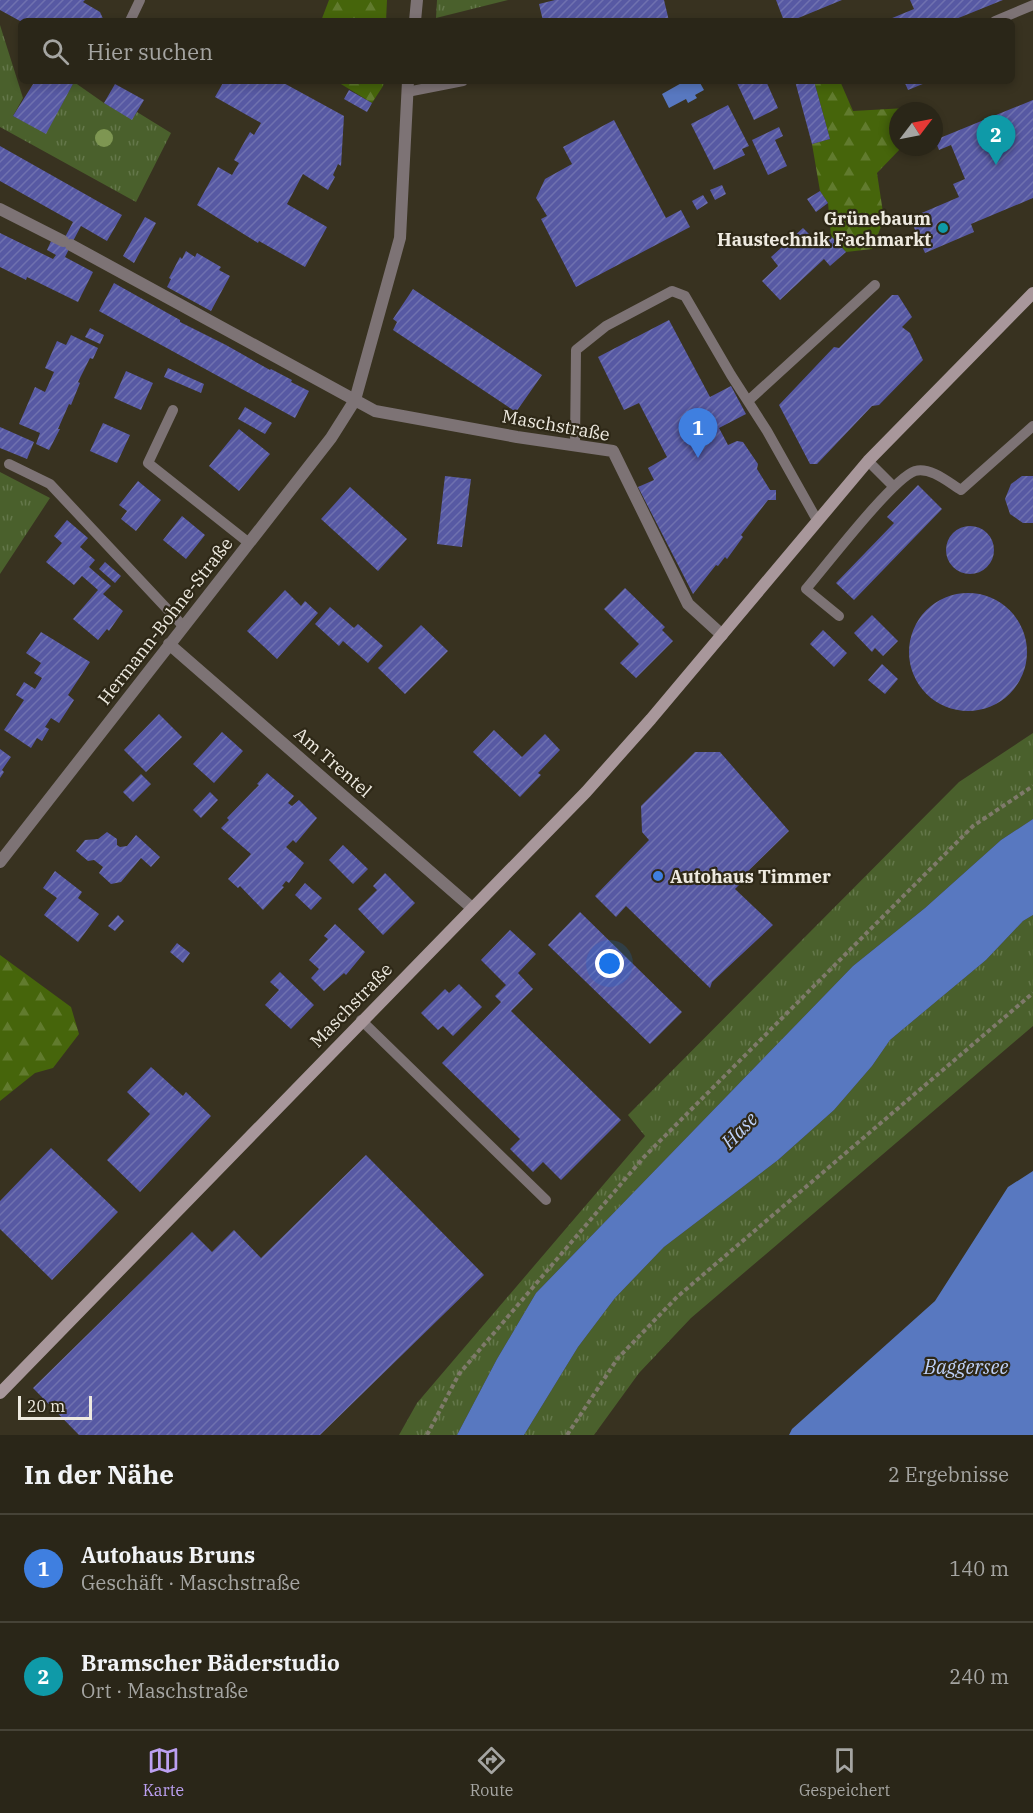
<!DOCTYPE html>
<html lang="de">
<meta charset="utf-8">
<style>
body{margin:0;font-family:"IBM Plex Serif",serif;background:#322e21;color:#f1f3f6}
.compass{position:absolute;left:889px;top:102px;width:54px;height:54px;border-radius:50%;background:#2a2618;box-shadow:0 3px 9px #0003;rotate:58deg}
.scale{position:absolute;left:18px;bottom:15px;width:74px;box-sizing:border-box;padding-left:6px;border:3px solid #eeeae0;border-top:0;font-size:16px;line-height:21px;white-space:nowrap;color:#eeeae0;-webkit-text-stroke:4px #2e2817;paint-order:stroke}
.you{position:absolute;left:610px;top:964px;width:21px;height:21px;margin:-15px;border:4px solid #fff;border-radius:50%;background:#1a73e8;box-shadow:0 0 0 9px #1a73e833}
.badge{display:grid;place-items:center;width:39px;height:39px;border-radius:50%;background:#bca0f2;color:#fff;font-size:20px;font-weight:700}
.pin{position:absolute;translate:-50% -50px;filter:drop-shadow(0 2px 3px #0008)}
.pin::after{content:'';position:absolute;top:32px;width:21px;height:18px;background:inherit;clip-path:polygon(0 0,100% 0,50% 100%)}
.list{margin:0;padding:0;list-style:none}
h2{display:flex;justify-content:space-between;align-items:center;height:78px;margin:0;padding:0 24px;font-size:26px}
h2 small{font-size:20px;font-weight:400;color:#a5a5a2}
.list li{display:grid;grid-template-columns:39px 1fr auto;gap:18px;align-items:center;box-sizing:border-box;height:108px;padding:0 24px;border-top:2px solid #464337}
.list b{display:block;font-size:22px;white-space:nowrap}
.list p{margin:0;font-size:20px;white-space:nowrap;color:#a5a5a2}
.list em{font-size:20px;font-style:normal;color:#a5a5a2}
.icon{flex:none;width:33px;height:33px;fill:none;stroke:currentColor;stroke-width:2;stroke-linecap:round;stroke-linejoin:round}
.map{position:relative;flex:none;width:1033px;height:1435px;overflow:hidden}
.search{position:absolute;background:#2a2618;box-shadow:0 3px 9px #0003;left:18px;right:18px;top:18px;height:66px;display:flex;align-items:center;gap:15px;box-sizing:border-box;padding:0 21px;border-radius:9px;color:#a5a5a2;font-size:22px}
.sheet{height:294px;background:#2a2618}
nav{display:flex;justify-content:space-around;align-items:center;box-sizing:border-box;height:84px;border-top:2px solid #464337;background:#2a2618;font-size:16px;color:#a5a5a2}
nav a{display:grid;justify-items:center;gap:3px}
nav .on{color:#bca0f2}
.map>svg:first-child{display:block}
.grass{fill:url(#grass-tufts)}
.forest{fill:url(#forest-firs)}
.water{fill:#5878c0}
.building{fill:url(#building-hatch)}
.lines{fill:none;stroke-linecap:round;stroke-linejoin:round}
.path{stroke:#7f7a6b;stroke-width:4;stroke-dasharray:4.5 3;stroke-linecap:butt}
.service{stroke:#7d7375;stroke-width:10}
.minor{stroke:#7d7375;stroke-width:12}
.secondary{stroke:#a8979b;stroke-width:12}
.tree{fill:#7e9652}
.culture-dot{fill:#0f9aa8;stroke:#2e2817;stroke-width:2}
.shop-dot{fill:#3f7fe0;stroke:#2e2817;stroke-width:2}
.labels{text-anchor:middle;dominant-baseline:central;stroke-width:4.5;stroke-linejoin:round;paint-order:stroke}
.poi-label{font-size:18px;font-weight:bold;fill:#eeeae0;stroke:#2e2817;text-anchor:end}
.street-label{font-size:18px;fill:#eeeae0;stroke:#2e2817}
.water-label{font-size:20px;font-style:italic;fill:#bed1f8;stroke:#2e2817}
</style>
<div class="map">
<svg width="1033" height="1435" viewBox="0 0 1033 1435">
<defs>
<pattern id="grass-tufts" width="24" height="20" patternUnits="userSpaceOnUse" patternTransform="scale(1.5)"><rect width="24" height="20" fill="#4a602c"/><path d="M3 7l-1-3M5 7V3M7 7l1-3M15 17l-1-3M17 17v-4M19 17l1-3" fill="none" stroke="#64774a"/></pattern>
<pattern id="forest-firs" width="22" height="20" patternUnits="userSpaceOnUse" patternTransform="scale(1.5)"><rect width="22" height="20" fill="#46650b"/><path d="M5 1l3.5 6h-7zM16 11l3.5 6h-7z" fill="#617b2e"/></pattern>
<pattern id="building-hatch" width="6" height="6" patternUnits="userSpaceOnUse" patternTransform="scale(1.5)"><rect width="6" height="6" fill="#5759a3"/><path d="M-1 1l2-2M0 6l6-6M5 7l2-2" fill="none" stroke="#6f71af"/></pattern>
</defs>
<rect width="100%" height="100%" fill="#383220"/>
<!-- grass -->
<path class="grass" d="M437,0H508L436,18Z
M0,25L23,98L13,116L46,133L74,82L104,103L132,119L137,112L171,133L136,202L0,127Z
M0,472L50,498L0,574Z
M1033,733V819L1001,840L925,908L853,966L536,1293L497,1359L457,1435H399L417,1403L645,1136L628,1115L959,782Z
M1033,915V1026L691,1318L639,1373L594,1435H524L578,1347L615,1298L664,1247L778,1160L834,1110L872,1066L890,1040L986,960L1023,921Z"/>
<!-- forest -->
<path class="forest" d="M329,0H387L386,21H321Z
M336,81H384L383,86L372,103Z
M814,81H840L853,111L906,108L908,111H898V147H902L877,173L884,219L872,249L846,252L831,236L828,203L820,191L812,144L830,139Z
M0,955L71,1007L79,1034L53,1068L35,1073L0,1101Z"/>
<!-- water -->
<path class="water" d="M685,81H699L704,90L695,95L697,98L688,103L686,99L669,108L662,94Z
M1033,819V915L1023,921L986,960L890,1040L872,1066L834,1110L778,1160L664,1247L615,1298L578,1347L524,1435H457L497,1359L536,1293L853,966L925,908L1001,840Z
M1033,1171V1435H789L792,1429L935,1301L1008,1187Z"/>
<!-- building -->
<path class="building" d="M0,0H85L83,2L100,12L104,21H20L0,10Z
M555,0H664L669,21H543L539,4Z
M776,0H842L791,21H784Z
M910,0H1003L951,21H885L914,9Z
M35,81L74,82L46,134L13,116Z
M224,81H280L344,116L341,166L338,164L333,175L335,177L328,190L303,174L287,204L327,227L305,267L259,241L258,243L197,205L218,167L232,175L239,163L234,160L250,132L254,135L261,123L215,97Z
M736,81H766L778,108L754,120Z
M795,81H814L830,139L812,144Z
M904,81H930L908,90Z
M115,84L144,100L132,120L104,103Z
M349,90L372,103L367,112L344,99Z
M1033,100V198L971,224L974,232L925,253L910,218L959,197L953,184L965,179L951,145L939,150L935,140Z
M728,105L749,146L742,149L745,155L714,170L691,124Z
M614,120L666,218L681,210L690,227L576,287L541,219L547,216L536,198L545,179L572,164L563,147Z
M779,127L783,136L775,140L787,166L768,175L752,140Z
M0,146L122,215L107,241L81,226L71,245L65,257L93,272L78,302L27,277L26,280L0,267V233L53,259L56,255L47,250L52,239L63,241L73,222L0,181Z
M722,185L726,194L715,200L710,190Z
M820,191L828,203L816,212L807,199Z
M703,195L708,203L697,210L692,201Z
M145,217L156,223L134,263L123,256Z
M803,228L820,245L831,236L846,252L830,266L824,259L780,300L762,281L778,266L771,257Z
M186,251L195,257L197,253L221,267L219,270L230,276L211,311L167,287L171,279L169,278L180,257L182,259Z
M114,283L180,320V322L226,345L270,370L271,369L292,380L291,382L309,391L295,418L99,311Z
M413,289L542,375L516,412L393,330L397,322L393,319Z
M892,295H898L912,317L902,327L910,333L923,360L879,405L872,406L817,464H810L779,405L834,347L839,348Z
M669,320L710,397L731,386L746,414L719,428L728,445L737,441L743,442L758,464L757,469L770,490H776V500H768L741,535L743,537L727,559L725,557L718,566L716,565L693,594L638,487L654,480L648,468L667,457L639,403L624,410L598,357Z
M90,328L104,335L100,344L85,337Z
M71,335L98,348L93,359L90,358L78,382L80,383L71,405L69,404L58,429H60L49,450L36,444L40,433L19,424L35,387L45,392L54,372L45,368L57,341L66,345Z
M168,368L204,384L201,393L164,377Z
M126,371L153,383L141,410L114,398Z
M245,407L272,423L265,434L238,419Z
M103,423L130,435L117,463L90,451Z
M0,427L34,442L27,459L0,448Z
M239,429L270,454L239,491L209,466Z
M445,476L471,479L462,547L437,544Z
M1022,476H1033V523H1023L1010,514L1005,499L1011,484Z
M138,481L161,500L136,531L121,519L127,511L119,505Z
M918,485L942,509L854,600L836,583L894,523L887,517Z
M350,487L407,539L378,571L321,519Z
M182,516L205,535L186,559L163,540Z
M67,520L88,538L80,547L95,560L89,567L111,586L103,594L123,611L109,631L107,629L98,640L73,619L98,590L82,576L74,585L46,562L62,543L54,536Z
M946 550a24 24 0 1 1 48 0a24 24 0 1 1-48 0Z
M105,562L121,576L115,583L99,569Z
M625,588L665,627L662,630L673,641L636,678L620,663L639,644L604,609Z
M285,590L301,606L305,601L318,613L277,659L247,631Z
M909 652a59 59 0 1 1 118 0a59 59 0 1 1-118 0Z
M330,607L354,628L358,624L383,646L368,663L343,641L339,646L315,624Z
M872,615L898,641L883,656L875,648L872,652L854,633Z
M421,625L448,651L405,694L378,668Z
M823,630L847,653L834,667L810,644Z
M41,632L90,662L68,695L74,700L59,723L51,718L45,727L49,729L42,741L37,738L31,748L4,730L24,700L16,695L24,682L35,689L42,678L34,673L41,663L26,653Z
M882,664L898,679L885,694L868,680Z
M159,714L182,737L146,772L124,750Z
M494,730L522,757L545,734L560,750L538,773L541,775L520,797L473,752Z
M222,732L243,751L214,783L193,764Z
M0,749L11,757L2,770L4,772L0,778Z
M695,752H720L789,831L737,882L739,885L735,889L773,925L712,982L710,988L626,906L616,917L595,896L649,840L642,832L641,806Z
M267,773L294,796L288,803L292,806L299,800L317,818L296,843L293,840L286,847L304,863L289,883L286,881L282,886L284,887L263,910L240,886L238,888L228,879L251,854L221,828L229,820L227,818L259,785L257,784Z
M141,774L151,784L133,802L123,792Z
M210,792L218,800L201,818L193,810Z
M107,832L117,839V845L120,847L127,846L136,835L160,857L151,867L141,858L121,882L111,884L99,873L103,867L94,860L88,861L76,851L85,840L98,839Z
M343,845L368,869L353,884L329,860Z
M55,871L82,892L78,898L99,914L78,942L44,915L57,898L43,888Z
M385,873L415,903L383,935L358,909L377,890L373,886Z
M305,883L322,898L311,910L295,895Z
M580,912L682,1012L650,1044L548,945Z
M118,915L124,921L115,931L108,926Z
M335,924L365,952L346,975L344,973L324,991L311,978L319,969L309,960L328,939L324,936Z
M510,930L536,954L518,973L533,989L511,1011L621,1120L561,1180L543,1162L533,1172L510,1149L520,1139L442,1063L501,1002L495,996L506,985L481,960Z
M177,943L190,953L183,963L170,952Z
M280,972L314,1005L291,1029L265,1005L279,990L270,982Z
M459,984L482,1007L453,1036L443,1026L438,1030L421,1013L445,989L449,993Z
M151,1067L183,1096L186,1092L211,1116L140,1192L107,1160L150,1114L127,1092Z
M51,1148L118,1212L52,1280L0,1229V1201Z
M366,1155L484,1275L320,1435H79L33,1388L192,1232L212,1252L234,1230L261,1258Z"/>
<g class="lines">
<!-- path -->
<path class="path" d="M427,1435L459,1374L644,1157L973,826L1033,786
M567,1435L618,1358L677,1297L1033,993"/>
<!-- service -->
<path class="service" d="M130,21L140,0
M995,21L1033,5
M407,92L463,81
M748,401L875,285
M173,410L148,463L249,543
M575,445L576,350L606,326L672,291L685,296L731,375L767,431L817,520
M868,461L893,486
M9,464L50,484L184,627
M839,616L806,589C825,567 893,478 915,471C931,467 948,482 961,490L1033,426
M361,1020L546,1200"/>
<!-- minor -->
<path class="minor" d="M415,21L417,0
M0,209L63,241
M71,245L375,411L517,437L613,451L688,604L722,635
M169,644L472,908
M0,862L331,438L355,400L400,238L408,81"/>
<!-- secondary -->
<path class="secondary" d="M0,1393L586,792L651,719L868,461L1033,293"/>
</g>
<!-- trees -->
<circle class="tree" cx="104" cy="138" r="9"/>
<!-- markers -->
<circle class="culture-dot" cx="943" cy="228" r="6"/>
<circle class="shop-dot" cx="658" cy="876" r="6"/>
<g class="labels">
<!-- poi labels -->
<g class="poi-label">
<text x="931" y="218">Grünebaum<tspan x="931" dy="21">Haustechnik Fachmarkt</tspan></text>
<text x="670" y="876" text-anchor="start">Autohaus Timmer</text>
</g>
<!-- street labels -->
<g class="street-label">
<text transform="translate(556 425) rotate(10)">Maschstraße</text>
<text transform="translate(165 621) rotate(-52)">Hermann-Bohne-Straße</text>
<text transform="translate(333 762) rotate(41)">Am Trentel</text>
<text transform="translate(351 1005) rotate(-46)">Maschstraße</text>
</g>
<!-- water labels -->
<g class="water-label">
<text transform="translate(739 1130) rotate(-46)">Hase</text>
<text x="966" y="1366">Baggersee</text>
</g>
</g>
</svg>
<svg class="compass" viewBox="-18 -18 36 36"><path d="M0-13l5 13h-10z" fill="#e53935"/><path d="M0 13l5-13h-10z" fill="#a5a5a2"/></svg>
<div class="scale">20 m</div>
<div class="you"></div>
<div class="pin badge" style="left:698px;top:458px;background:#3f7fe0">1</div>
<div class="pin badge" style="left:996px;top:165px;background:#0f9aa8">2</div>
<div class="search"><svg class="icon" aria-label="search" viewBox="0 0 24 24"><circle cx="10" cy="10" r="6"/><path d="M15 15l6 6"/></svg>Hier suchen</div>
</div>
<section class="sheet">
<h2>In der Nähe<small>2 Ergebnisse</small></h2>
<ul class="list">
<li><span class="badge" style="background:#3f7fe0">1</span><div><b>Autohaus Bruns</b><p>Geschäft · Maschstraße</p></div><em>140 m</em></li>
<li><span class="badge" style="background:#0f9aa8">2</span><div><b>Bramscher Bäderstudio</b><p>Ort · Maschstraße</p></div><em>240 m</em></li>
</ul>
</section>
<nav>
<a class="on"><svg class="icon" aria-label="map" viewBox="0 0 24 24"><path d="M3 6l6-2 6 2 6-2v14l-6 2-6-2-6 2zM9 4v14M15 6v14"/></svg>Karte</a>
<a><svg class="icon" aria-label="directions" viewBox="0 0 24 24"><path d="M12 3l9 9-9 9-9-9zM9 14v-3h6M13 9l2 2-2 2"/></svg>Route</a>
<a><svg class="icon" aria-label="saved" viewBox="0 0 24 24"><path d="M7 4h10v16l-5-4-5 4z"/></svg>Gespeichert</a>
</nav>
